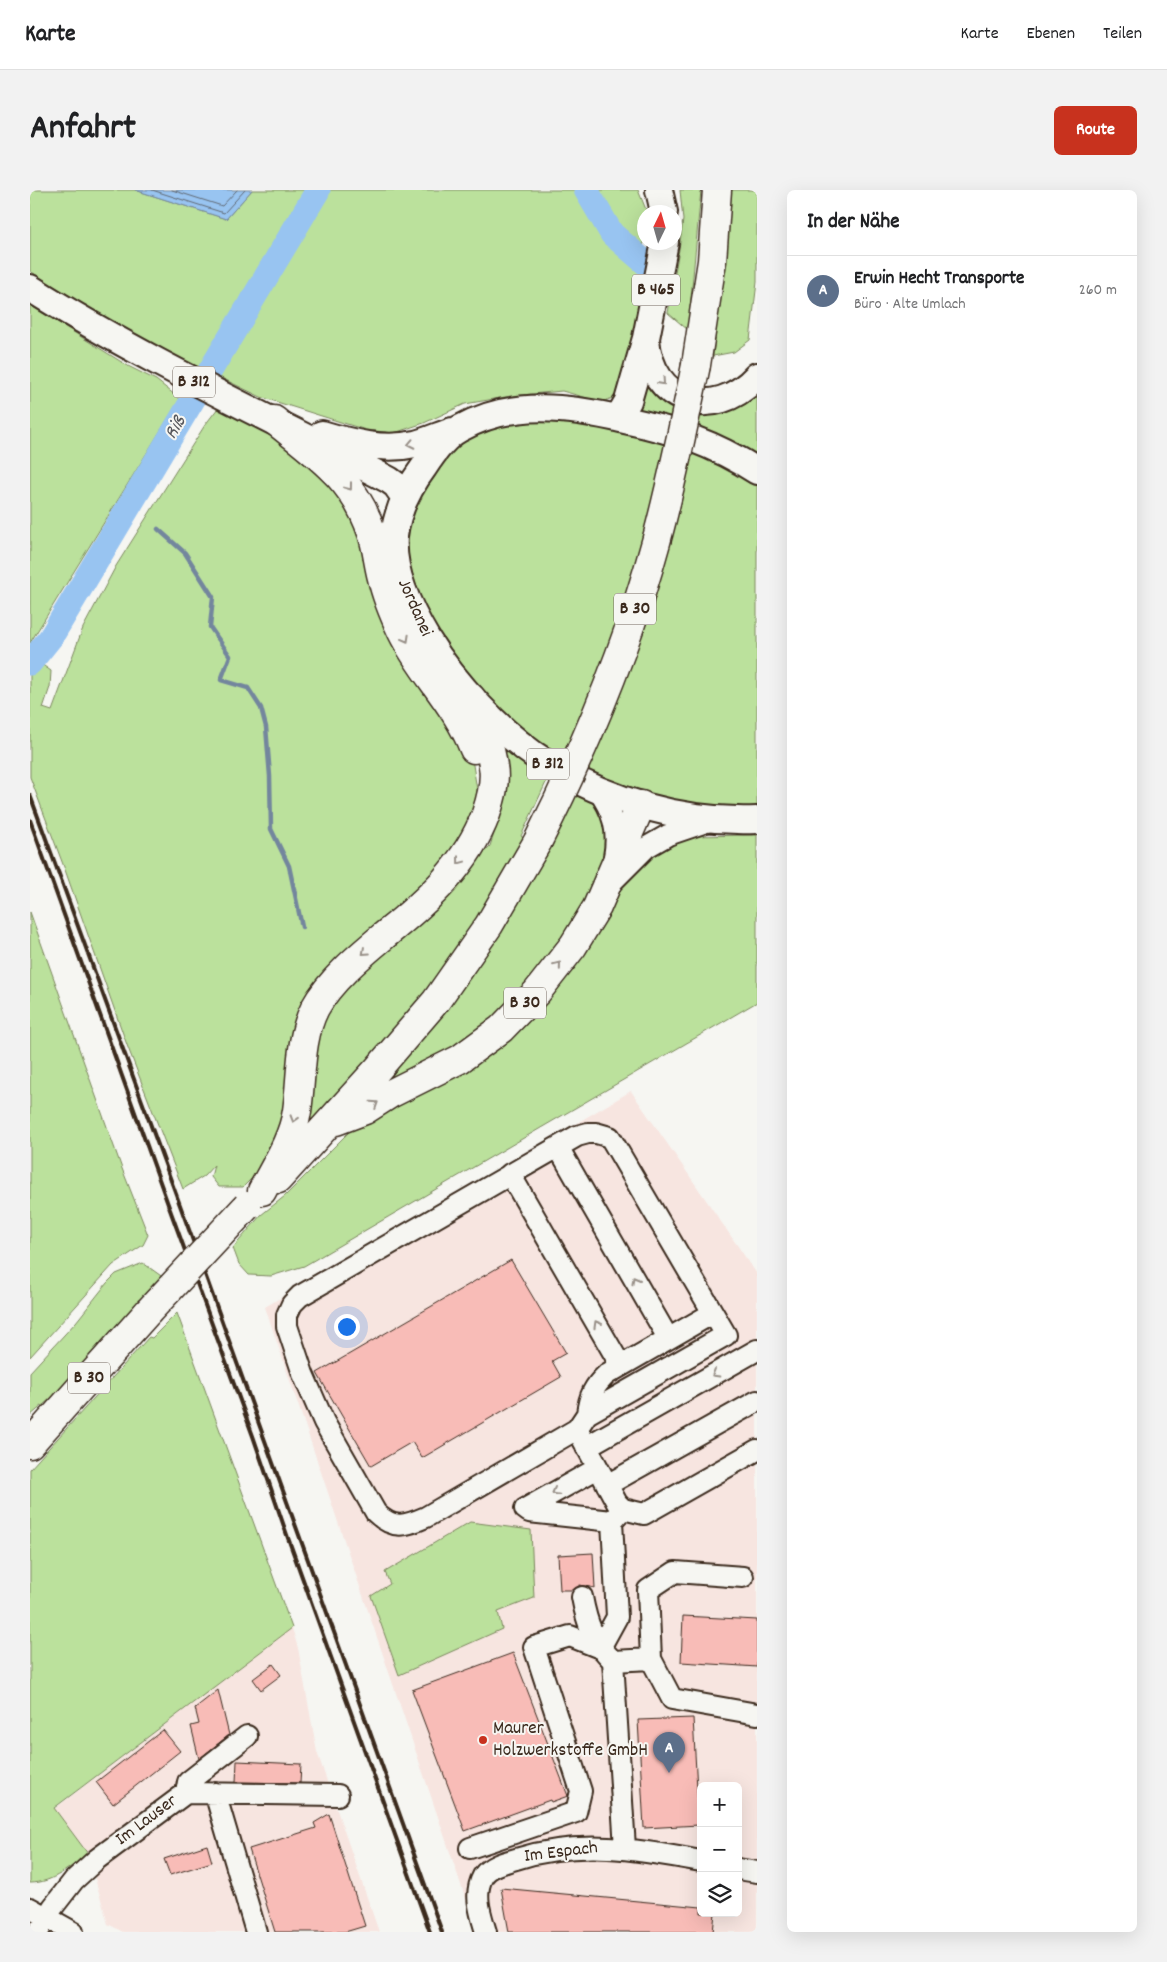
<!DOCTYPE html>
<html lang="de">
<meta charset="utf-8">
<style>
body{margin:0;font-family:Dekko,sans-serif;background:#f2f2f2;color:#202124}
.controls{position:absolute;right:15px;bottom:15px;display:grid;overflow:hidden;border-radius:8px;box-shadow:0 5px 20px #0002}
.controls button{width:45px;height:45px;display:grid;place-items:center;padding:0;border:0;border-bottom:1px solid #e0e0e0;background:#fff;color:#202124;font:25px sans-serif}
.compass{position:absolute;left:607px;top:15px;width:45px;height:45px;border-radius:50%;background:#fff;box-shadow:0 5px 20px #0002;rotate:5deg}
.you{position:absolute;left:316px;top:1136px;width:18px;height:18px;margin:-12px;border:4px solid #fff;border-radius:50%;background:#1a73e8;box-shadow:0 0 0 8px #1a73e833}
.badge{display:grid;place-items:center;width:32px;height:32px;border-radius:50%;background:#c8321e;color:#fff;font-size:16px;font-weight:700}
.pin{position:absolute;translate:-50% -41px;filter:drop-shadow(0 1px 2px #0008)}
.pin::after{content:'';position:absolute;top:26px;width:18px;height:15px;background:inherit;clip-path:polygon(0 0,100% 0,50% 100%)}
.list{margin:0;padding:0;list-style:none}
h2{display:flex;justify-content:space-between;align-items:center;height:65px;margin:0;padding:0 20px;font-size:21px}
h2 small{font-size:16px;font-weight:400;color:#757577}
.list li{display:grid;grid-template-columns:32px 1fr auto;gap:15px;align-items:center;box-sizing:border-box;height:70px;padding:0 20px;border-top:1px solid #e0e0e0}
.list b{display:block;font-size:19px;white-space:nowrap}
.list p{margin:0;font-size:16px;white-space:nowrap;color:#757577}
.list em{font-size:16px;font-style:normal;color:#757577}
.icon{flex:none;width:28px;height:28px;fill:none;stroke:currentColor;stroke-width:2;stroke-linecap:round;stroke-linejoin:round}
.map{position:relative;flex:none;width:727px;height:1742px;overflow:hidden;border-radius:8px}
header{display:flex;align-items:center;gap:30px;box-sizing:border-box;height:70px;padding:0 25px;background:#fff;border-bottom:1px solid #e0e0e0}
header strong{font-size:24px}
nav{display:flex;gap:28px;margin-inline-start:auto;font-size:18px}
.intro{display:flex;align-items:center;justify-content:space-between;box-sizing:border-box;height:120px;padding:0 30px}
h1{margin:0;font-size:35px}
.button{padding:12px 22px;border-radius:8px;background:#c8321e;color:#fff;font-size:18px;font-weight:700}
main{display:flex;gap:30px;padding:0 30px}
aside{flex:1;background:#fff;border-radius:8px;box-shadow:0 5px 20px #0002}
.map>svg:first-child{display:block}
.built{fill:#f7e5e0;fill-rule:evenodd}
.green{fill:#bbe19c;stroke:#7b865d}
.water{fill:#98c4f1;stroke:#73869d}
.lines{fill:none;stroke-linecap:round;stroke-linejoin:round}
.shore{stroke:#606872;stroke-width:1}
.stream{stroke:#73869d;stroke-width:4.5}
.river{stroke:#98c4f1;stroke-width:25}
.building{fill:#f8bcb7;stroke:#3b2a1e}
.minor-casing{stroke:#3b2a1e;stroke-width:24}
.major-casing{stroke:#3b2a1e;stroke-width:30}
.highway-casing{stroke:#3b2a1e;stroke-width:31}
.minor{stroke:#f6f6f2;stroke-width:20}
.major{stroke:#f6f6f2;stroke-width:26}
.highway{stroke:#f6f6f2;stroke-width:28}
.rail{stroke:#3b2a1e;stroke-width:4}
.highway-bridge-casing{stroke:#3b2a1e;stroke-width:31;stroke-linecap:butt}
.highway-bridge{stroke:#f6f6f2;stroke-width:28}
.oneway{stroke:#989088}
.poi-dot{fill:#c8321e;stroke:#f6f6f2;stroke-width:2}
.labels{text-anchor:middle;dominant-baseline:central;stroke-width:4;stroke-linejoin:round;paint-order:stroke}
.shield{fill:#f6f6f2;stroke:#73675e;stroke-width:1}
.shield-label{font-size:18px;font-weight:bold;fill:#3b2a1e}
.street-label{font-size:19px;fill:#3b2a1e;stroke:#f6f6f2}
.poi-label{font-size:19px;fill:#3b2a1e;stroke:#f6f6f2;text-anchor:start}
.water-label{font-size:20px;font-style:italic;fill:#57585d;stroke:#f6f6f2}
</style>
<header>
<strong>Karte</strong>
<nav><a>Karte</a><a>Ebenen</a><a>Teilen</a></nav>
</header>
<div class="intro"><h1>Anfahrt</h1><a class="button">Route</a></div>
<main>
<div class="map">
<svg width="727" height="1742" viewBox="0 0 727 1742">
<rect width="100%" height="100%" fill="#f6f6f2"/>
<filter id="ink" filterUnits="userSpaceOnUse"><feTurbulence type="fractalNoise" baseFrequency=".02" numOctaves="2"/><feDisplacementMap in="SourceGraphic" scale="10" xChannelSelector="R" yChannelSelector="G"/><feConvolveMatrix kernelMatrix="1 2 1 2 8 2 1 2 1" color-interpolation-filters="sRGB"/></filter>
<g filter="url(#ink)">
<!-- built -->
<path class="built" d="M601,901L727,1084V1742H447L235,1117ZM671,1596H708V1723H671Z
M262,1438L268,1458L287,1562L349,1742H93L78,1734L58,1664L24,1619Z"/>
<!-- green -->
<path class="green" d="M0,0H105L196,29L222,0H608L617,22H614V48L610,84V114L591,205L572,212L532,201L481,206L435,214L394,233L364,243L336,240L231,207L100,144L0,81Z
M650,0H671L658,140L638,123L649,59L653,30Z
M701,0H727V92L720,150L704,162L683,166Z
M0,115L98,176L126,190L150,209L0,453Z
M614,189L707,216L727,205V270L602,220Z
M188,218L219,232L251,252L319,306L435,552L443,575L447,600L445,624L430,662L313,768L253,941L227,983L213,997H189L181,987L184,975L174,986L153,999L97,855L34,677L0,587V466L21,481L20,497L13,518L22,521L53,438L86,376L175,235Z
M507,224L635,244L727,290V624L646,616L517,567L416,466L375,381L374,332L399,276L453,236Z
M465,547L519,586L491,646L496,650L472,695L388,819L277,943L280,861L297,814L394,723L460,656L477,604Z
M549,598L568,617L580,641L574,669L552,721L531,756L452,846L347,898L480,726L503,687L531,636Z
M727,645V812L274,1076L241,1086L219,1085L209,1074L203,1058L231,1025L255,1006L319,942L349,918L393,895L441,878L523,803L589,699L609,675L629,658L660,646Z
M0,722L91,976L118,1045L113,1055L83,1075L0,1167Z
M113,1073L134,1088L40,1192L0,1226V1182L46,1132L77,1093L86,1084Z
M147,1123L262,1438L24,1618L58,1664C40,1677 23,1693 0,1693V1279L119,1147L122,1148Z
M440,1332L501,1340L504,1408L468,1422L472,1439L369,1485L341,1406L360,1394L355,1382Z"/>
<!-- water -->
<path class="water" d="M105,0H222L196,29Z"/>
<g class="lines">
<!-- shore -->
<path class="shore" d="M122,0L194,23L215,0
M142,0L192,16L207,0"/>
<!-- stream -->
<path class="stream" d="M128,339L155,363L183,407L180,437L200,466L191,490L218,498L231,518L236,537L240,586L241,639L259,676L272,737"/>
<!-- river -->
<path class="river" d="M556,0L582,44L618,75
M0,473L21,447L288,0"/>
</g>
<!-- building -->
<path class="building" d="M481,1070L536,1163L522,1171L531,1187L392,1268L382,1252L341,1276L287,1183Z
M563,1363L565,1398L550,1395L543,1400H530L528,1365Z
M653,1426L727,1430V1477L651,1472Z
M483,1463L538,1606L521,1612L520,1610L435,1641L382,1500Z
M243,1474L251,1485L231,1500L223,1489Z
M188,1500L199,1545L169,1569L161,1536L169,1534L165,1518Z
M663,1528L669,1635L614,1638L608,1530Z
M133,1540L150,1561L83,1614L66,1592Z
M207,1571L271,1574L270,1593L206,1592Z
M299,1624L335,1736L315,1742H245L219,1659L286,1638L284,1633Z
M177,1655L182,1672L140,1685L134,1669Z
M471,1698L671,1717V1723H685L683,1742H479Z"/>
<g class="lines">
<defs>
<path id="minor" d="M567,599C583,621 589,640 584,667
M584,690L617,657L638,645L682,630
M558,943H566L580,947L696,1145L557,1224L547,1239L396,1327C375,1336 364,1340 346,1323L294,1232L273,1184L257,1136V1125L262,1114L270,1106L547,946Z
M528,957L638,1148
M480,984L591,1176
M557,1224C559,1206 564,1196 577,1184L683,1123
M547,1239L587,1313L593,1319L614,1324L727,1260
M556,1257L727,1160
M568,1278L495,1319L499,1322L582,1331
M577,1295L727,1211
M552,1407C557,1434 563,1451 583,1471L595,1658
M570,1458L587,1427L582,1331L590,1322
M621,1469L618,1400L645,1382L713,1387
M583,1471L621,1469L642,1509L727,1524
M156,1603L158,1592L217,1546
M185,1603L226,1742
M440,1658L546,1622L551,1601L504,1457L540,1446L570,1458
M708,1679L727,1682
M0,1718L43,1742
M8,1742L23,1717L44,1690L67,1669L156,1603L308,1605
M456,1742C451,1725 443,1704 453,1686C459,1676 475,1672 486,1669C550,1649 606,1659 671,1671"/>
<path id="major" d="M629,0L634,22
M0,98C115,171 238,227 359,290L366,295L375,308
M616,149C621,213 683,234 727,186
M588,228L598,211L616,148L635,52
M292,244C322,253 354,261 385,254C397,251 410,245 422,241
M727,281C683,253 646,241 595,230C540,217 481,209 429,239C414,247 403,263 394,277C379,297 367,320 364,346C361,382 379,419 397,449C424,493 471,544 515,572C577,611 653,633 727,630"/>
<path id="highway" d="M666,175L682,71L687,0
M244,230C287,265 324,288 342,343C347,358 348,373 352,388C356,406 364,425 372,442C392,483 427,515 444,559
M306,931L335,920L360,904L430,869L471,839L507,802L543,756L567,717L611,615
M248,989L346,881L406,811L459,735L508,651
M232,1001C245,976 263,949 267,921C272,887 269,849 285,818C300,790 332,764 356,744C397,711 437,675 456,624C461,609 466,592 463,576C460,552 449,530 441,508
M0,1254L118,1122"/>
</defs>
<!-- minor casing -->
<use href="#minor" class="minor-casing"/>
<!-- major casing -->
<use href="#major" class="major-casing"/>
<!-- highway casing -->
<use href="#highway" class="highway-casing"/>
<!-- minor -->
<use href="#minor" class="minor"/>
<!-- major -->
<use href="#major" class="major"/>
<!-- highway -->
<use href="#highway" class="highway"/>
<!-- rail -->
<path class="rail" d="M0,605L158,1037L412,1742
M0,630L139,1017L223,1246L258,1348L400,1742"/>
<defs>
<path id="highway-bridge" d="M508,651C556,556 598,455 626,352C642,293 654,234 666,175
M118,1122L217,1016"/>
</defs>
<!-- highway-bridge casing -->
<use href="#highway-bridge" class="highway-bridge-casing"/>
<!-- highway-bridge -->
<use href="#highway-bridge" class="highway-bridge"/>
</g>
<!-- one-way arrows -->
<defs><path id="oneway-chevron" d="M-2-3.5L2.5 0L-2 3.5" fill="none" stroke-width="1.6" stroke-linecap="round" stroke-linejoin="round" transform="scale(1.25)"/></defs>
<g class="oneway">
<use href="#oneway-chevron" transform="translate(632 192) rotate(48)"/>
<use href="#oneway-chevron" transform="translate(381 254) rotate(168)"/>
<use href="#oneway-chevron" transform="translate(319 297) rotate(53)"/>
<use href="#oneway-chevron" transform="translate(376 449) rotate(61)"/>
<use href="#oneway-chevron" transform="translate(430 671) rotate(127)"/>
<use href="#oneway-chevron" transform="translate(335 762) rotate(138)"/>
<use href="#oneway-chevron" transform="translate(528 775) rotate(-51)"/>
<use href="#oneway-chevron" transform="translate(345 914) rotate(-33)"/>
<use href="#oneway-chevron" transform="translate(264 929) rotate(107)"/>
<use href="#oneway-chevron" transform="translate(605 1090) rotate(-120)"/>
<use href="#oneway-chevron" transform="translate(567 1134) rotate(-120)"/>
<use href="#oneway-chevron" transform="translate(685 1184) rotate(150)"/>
<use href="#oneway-chevron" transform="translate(525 1302) rotate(151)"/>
</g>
</g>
<!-- markers -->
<circle class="poi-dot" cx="453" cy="1550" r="5"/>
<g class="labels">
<!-- shield labels -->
<g class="shield">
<rect x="602" y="84.5" width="48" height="31" rx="4"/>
<rect x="143" y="176.5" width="42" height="31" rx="4"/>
<rect x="584" y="403.5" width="42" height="31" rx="4"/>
<rect x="497" y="558.5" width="42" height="31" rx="4"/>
<rect x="474" y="797.5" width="42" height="31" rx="4"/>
<rect x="38" y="1172.5" width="42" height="31" rx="4"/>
</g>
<g class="shield-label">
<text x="626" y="100">B 465</text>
<text x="164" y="192">B 312</text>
<text x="605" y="419">B 30</text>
<text x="518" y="574">B 312</text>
<text x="495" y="813">B 30</text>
<text x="59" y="1188">B 30</text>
</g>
<!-- street labels -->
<g class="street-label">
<text transform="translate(384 418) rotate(66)">Jordanei</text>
<text transform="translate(117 1631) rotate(-37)">Im Lauser</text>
<text transform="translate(531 1663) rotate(-7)">Im Espach</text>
</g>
<!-- poi labels -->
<g class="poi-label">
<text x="463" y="1539">Maurer<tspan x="463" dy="22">Holzwerkstoffe GmbH</tspan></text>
</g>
<!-- water labels -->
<g class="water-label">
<text transform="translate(146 238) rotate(-59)">Riß</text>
</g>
</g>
</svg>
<div class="controls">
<button>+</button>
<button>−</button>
<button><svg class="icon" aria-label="layers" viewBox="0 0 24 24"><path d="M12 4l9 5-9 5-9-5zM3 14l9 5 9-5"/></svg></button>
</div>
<svg class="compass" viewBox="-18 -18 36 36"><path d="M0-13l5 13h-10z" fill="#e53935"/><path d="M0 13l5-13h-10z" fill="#757577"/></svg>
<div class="you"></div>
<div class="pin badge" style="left:639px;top:1583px;background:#5c6f8a">A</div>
</div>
<aside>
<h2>In der Nähe<small></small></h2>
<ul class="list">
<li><span class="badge" style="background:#5c6f8a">A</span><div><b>Erwin Hecht Transporte</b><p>Büro · Alte Umlach</p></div><em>260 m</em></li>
</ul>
</aside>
</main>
